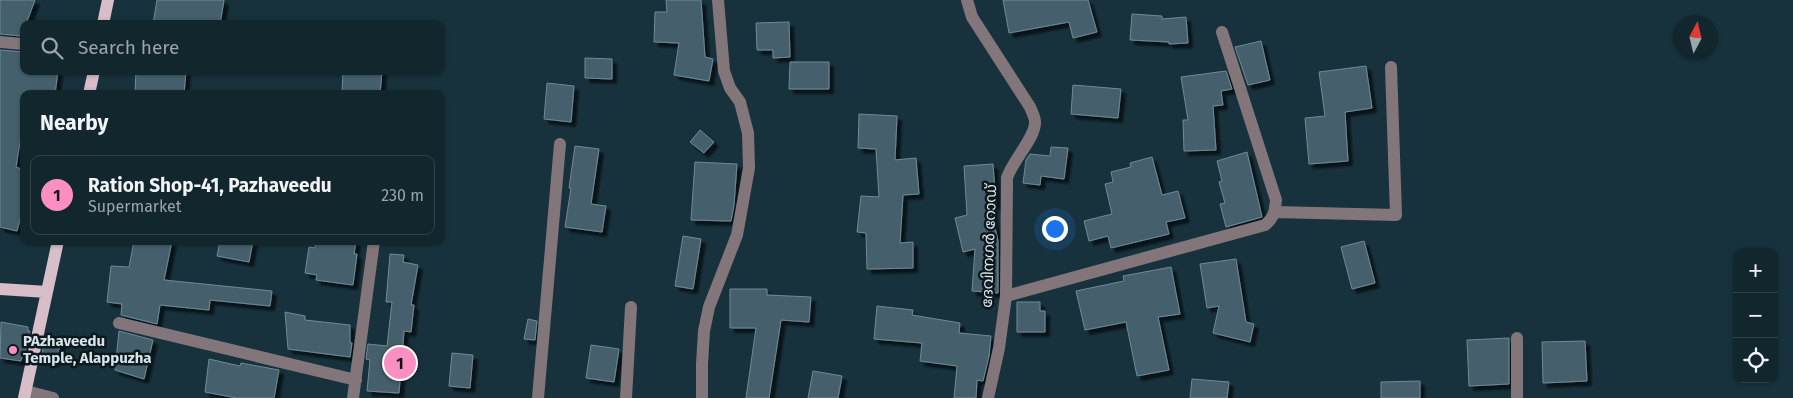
<!DOCTYPE html>
<meta charset="utf-8">
<style>
body{margin:0;font-family:"Fira Sans","Noto Sans Malayalam",sans-serif;background:#1b2e36;color:#f1f3f6}
.controls{position:absolute;right:15px;bottom:15px;display:grid;overflow:hidden;border-radius:10px;box-shadow:0 1px 4px #0004}
.controls button{width:45px;height:45px;display:grid;place-items:center;padding:0;border:0;border-bottom:1px solid #31434a;background:#12262e;color:#f1f3f6;font:25px sans-serif}
.compass{position:absolute;left:1673px;top:15px;width:45px;height:45px;border-radius:50%;background:#12262e;box-shadow:0 1px 4px #0004;rotate:7deg}
.you{position:absolute;left:1054px;top:228px;width:18px;height:18px;margin:-12px;border:4px solid #fff;border-radius:50%;background:#1a73e8;box-shadow:0 0 0 8px #1a73e833}
.badge{display:grid;place-items:center;width:32px;height:32px;border-radius:50%;background:#fc8fc2;color:#111;font-size:16px;font-weight:700}
.pin{position:absolute;translate:-50% -50%;border:2px solid #fff;box-shadow:0 1px 5px #0006}
.list{margin:0;padding:0;list-style:none}
h2{display:flex;justify-content:space-between;align-items:center;height:65px;margin:0;padding:0 20px;font-size:21px}
h2 small{font-size:16px;font-weight:400;color:#9ca5aa}
.list li{display:grid;grid-template-columns:32px 1fr auto;gap:15px;align-items:center;box-sizing:border-box;height:80px;margin:0 10px 10px;padding:0 10px;border:1px solid #31434a;border-radius:10px}
.list b{display:block;font-size:19px;white-space:nowrap}
.list p{margin:0;font-size:16px;white-space:nowrap;color:#9ca5aa}
.list em{font-size:16px;font-style:normal;color:#9ca5aa}
.icon{flex:none;width:28px;height:28px;fill:none;stroke:currentColor;stroke-width:2;stroke-linecap:round;stroke-linejoin:round}
.map{position:relative;flex:none;width:1793px;height:398px;overflow:hidden}
.search{position:absolute;background:#12262e;box-shadow:0 1px 4px #0004;left:20px;top:20px;width:425px;height:55px;display:flex;align-items:center;gap:12px;box-sizing:border-box;padding:0 18px;border-radius:10px;color:#9ca5aa;font-size:19px}
.panel{position:absolute;background:#12262e;box-shadow:0 1px 4px #0004;left:20px;top:90px;width:425px;height:155px;border-radius:10px}
.map>svg:first-child{display:block}
.building{fill:#45606c;stroke:#6e8a97;filter:url(#shadow)}
.lines{fill:none;stroke-linecap:round;stroke-linejoin:round}
.minor{stroke:#83767b;stroke-width:12}
.major{stroke:#d8bec9;stroke-width:12}
.poi-dot{fill:#fc8fc2;stroke:#0d181d;stroke-width:2}
.labels{text-anchor:middle;dominant-baseline:central;stroke-width:5;stroke-linejoin:round;paint-order:stroke}
.street-label{font-size:15px;fill:#d5e4eb;stroke:#0d181d}
.poi-label{font-size:15px;font-weight:bold;fill:#d5e4eb;stroke:#0d181d;text-anchor:start}
</style>
<div class="map">
<svg width="1793" height="398" viewBox="0 0 1793 398">
<defs>
<filter id="shadow"><feDropShadow dx="4.5" dy="4.5" stdDeviation="1" flood-color="#0009"/></filter>
</defs>
<rect width="100%" height="100%" fill="#18323d"/>
<!-- building -->
<path class="building" d="M0,0H35L26,24H24L21,36L0,34Z
M157,0H224L220,24H153Z
M666,0H701L705,57L713,59L709,81L674,75L679,43L654,42L655,12H667Z
M1003,0H1088L1097,32L1073,38L1069,22L1009,33Z
M1132,14L1162,16V19L1186,17L1188,43L1169,44V42L1130,40Z
M789,22L790,57L773,58V50H757L756,23Z
M1261,41L1270,80L1248,85L1235,47Z
M0,50L24,52V71H58L55,94H24V137L21,136L16,167L24,170V204L17,231L0,227Z
M585,58L612,59V79L585,78Z
M790,62H829V89H789Z
M1366,66L1372,108L1345,112L1348,161L1309,164L1305,118L1325,116L1319,72Z
M136,71H186L184,94L135,93Z
M343,71H382L380,94H342Z
M1226,71L1232,89L1221,91L1223,105L1213,106L1216,150L1184,151L1183,120H1188L1181,77Z
M547,83L574,86L571,122L544,119Z
M1073,85L1121,89L1118,118L1071,114Z
M859,114L897,116L895,160L916,158L919,194L903,195L900,243L913,242V268L867,269L866,233L857,232L861,196L879,197L876,149L858,148Z
M700,130L714,142L704,153L690,142Z
M575,146L599,149L591,204L606,206L602,232L565,227L571,188H569Z
M1051,147L1068,148L1064,179L1041,176L1040,185L1023,183L1026,160L1030,154L1050,156Z
M1247,152L1262,217L1226,227L1220,204L1225,203L1219,182L1222,181L1217,161Z
M1152,157L1162,195L1178,191L1185,218L1166,222L1169,234L1111,248L1108,236L1089,241L1084,221L1112,214L1105,184L1113,182L1111,172L1131,167L1130,163Z
M695,162L737,164L734,205L731,221L691,220Z
M993,164L996,205H990L998,241V293L972,291L975,249L963,252L955,218L967,215L964,166Z
M683,236L701,239L693,289L675,286Z
M134,241H172L164,280L272,291L270,306L210,300L209,310L160,305L157,324L121,315L122,304L107,302L111,266L129,267Z
M220,241H253L249,262L217,256Z
M316,241H356L354,254H357L353,285L316,280L317,275L305,273L309,247L315,248Z
M1364,241L1375,283L1352,289L1341,247Z
M390,254L404,255L403,262L418,265L411,305H414L411,332L404,331L399,393L367,391L370,360L366,359L368,344L387,346L392,302H386Z
M1236,259L1246,322L1254,324L1250,342L1213,333L1219,306L1207,308L1200,264Z
M1171,267L1180,314L1158,317L1169,370L1137,376L1126,322L1085,330L1076,291L1124,281L1123,276Z
M730,289H767V295L811,297L809,322L781,320L769,398H746L756,328H730Z
M1017,302H1040V311H1045V332H1017Z
M877,306L913,310L912,315L960,323L959,333L991,336L989,356L983,381L977,380L976,398H954L957,366L920,361L922,343L874,339Z
M285,312L305,316V320L350,325V343H352L350,357L288,349Z
M528,319L537,321L535,340L524,339Z
M1,322L28,327V331H30L25,353H23L21,361L0,358Z
M119,331L153,340L144,379L115,370Z
M46,335L62,340L55,362L41,358Z
M1509,338V384L1469,386L1467,340Z
M1585,341L1587,381L1543,383L1542,342Z
M591,345L619,349L614,382L586,378Z
M452,353L473,355L470,388L449,386Z
M209,359L240,366L241,363L279,370L274,398H237L205,392Z
M813,371L842,376L838,398H808Z
M1192,379L1229,382L1227,398H1190Z
M1420,381V398H1381V382Z"/>
<g class="lines">
<!-- minor -->
<path class="minor" d="M967,0L972,17L1030,107C1032,112 1035,117 1035,122C1036,137 1012,161 1007,178L1006,296L999,348L988,398
M0,42L24,44
M1275,212L1396,215L1391,67
M1006,296L1265,225C1274,218 1275,211 1276,200L1222,32
M119,323L356,380
M1517,338V398
M26,391L53,398
M353,398L374,241
M538,398L560,144
M626,398L631,307
M702,398V364L704,331L709,307L737,235L749,168L748,133L740,102L730,88L724,71L718,0"/>
<!-- major -->
<path class="major" d="M103,24L108,0
M89,94L94,71
M0,289L47,292
M24,398L58,241"/>
</g>
<!-- markers -->
<circle class="poi-dot" cx="13" cy="350" r="5"/>
<g class="labels">
<!-- street labels -->
<g class="street-label">
<text transform="translate(989 246) rotate(-88)">ദേവിനഗർ റോഡ്</text>
</g>
<!-- poi labels -->
<g class="poi-label">
<text x="23" y="341">PAzhaveedu<tspan x="23" dy="17">Temple, Alappuzha</tspan></text>
</g>
</g>
</svg>
<div class="controls">
<button>+</button>
<button>−</button>
<button><svg class="icon" aria-label="locate" viewBox="0 0 24 24"><circle cx="12" cy="12" r="6"/><path d="M12 2v4M12 18v4M2 12h4M18 12h4"/></svg></button>
</div>
<svg class="compass" viewBox="-18 -18 36 36"><path d="M0-13l5 13h-10z" fill="#e53935"/><path d="M0 13l5-13h-10z" fill="#9ca5aa"/></svg>
<div class="you"></div>
<div class="pin badge" style="left:400px;top:363px">1</div>
<div class="search"><svg class="icon" aria-label="search" viewBox="0 0 24 24"><circle cx="10" cy="10" r="6"/><path d="M15 15l6 6"/></svg>Search here</div>
<section class="panel">
<h2>Nearby<small></small></h2>
<ul class="list">
<li><span class="badge">1</span><div><b>Ration Shop-41, Pazhaveedu</b><p>Supermarket</p></div><em>230 m</em></li>
</ul>
</section>
</div>
